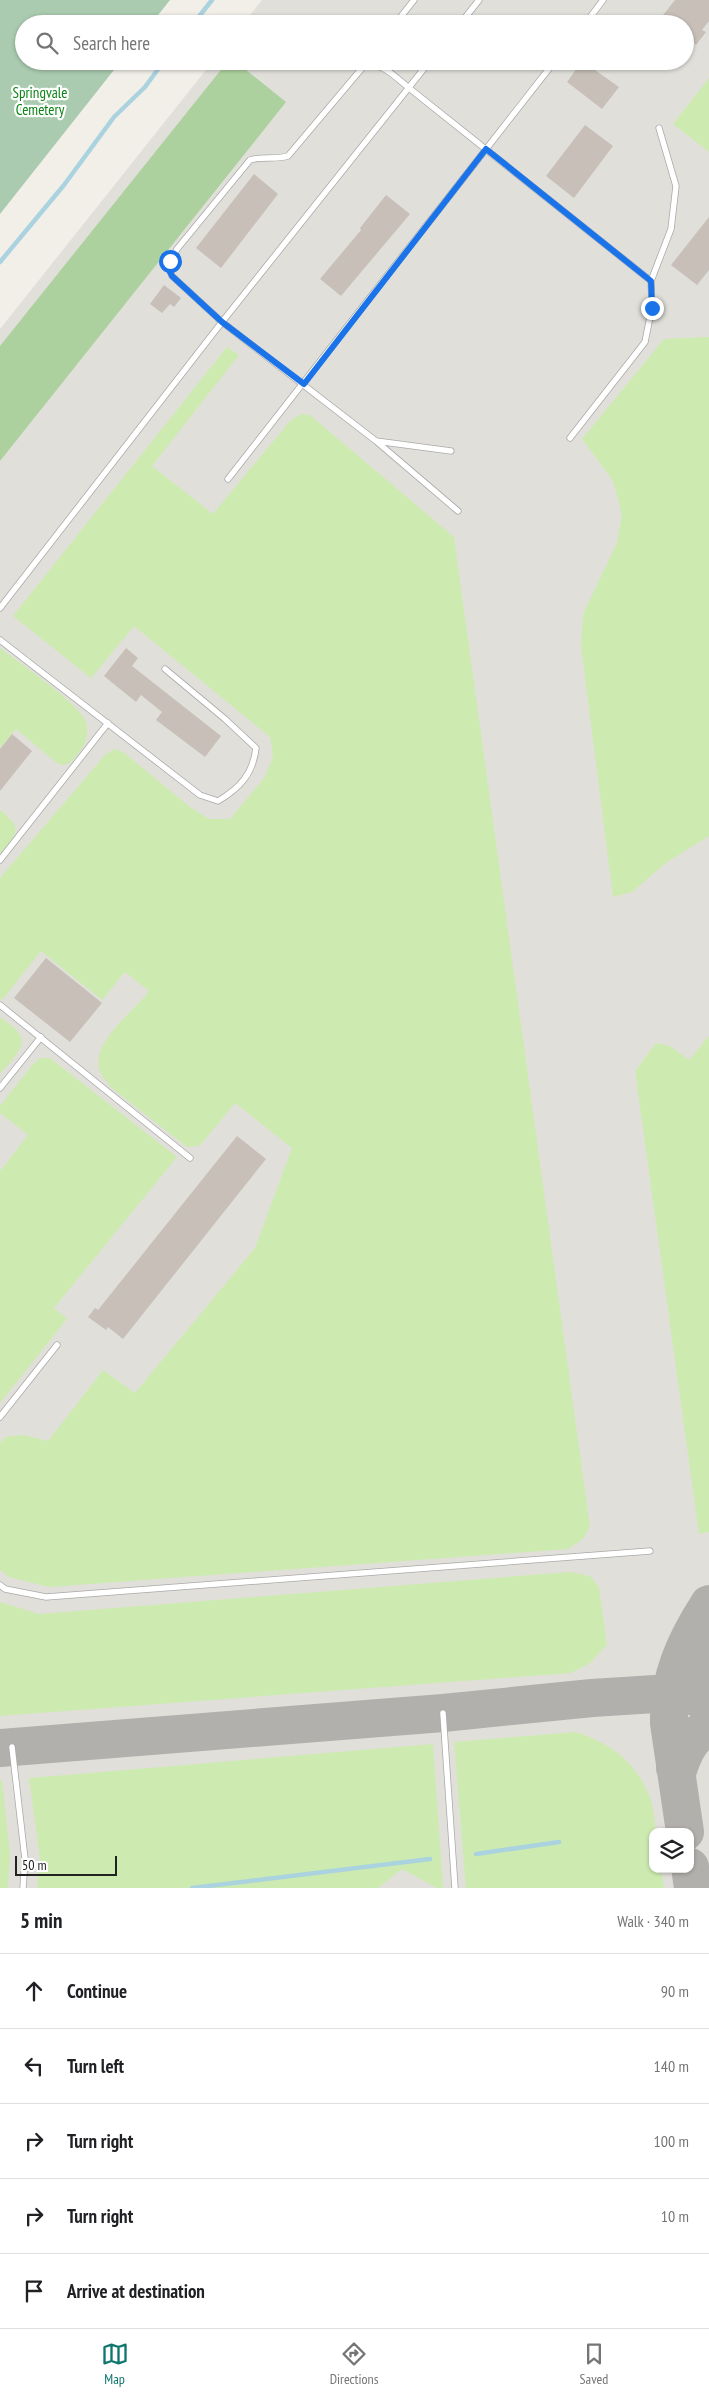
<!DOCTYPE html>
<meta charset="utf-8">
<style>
body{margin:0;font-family:"PT Sans Narrow",sans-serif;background:#f6f6f6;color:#202124}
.controls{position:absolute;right:15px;bottom:15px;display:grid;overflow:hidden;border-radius:10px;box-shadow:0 1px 4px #0004}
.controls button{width:45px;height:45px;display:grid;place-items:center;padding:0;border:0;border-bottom:1px solid #e0e0e0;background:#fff;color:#202124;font:25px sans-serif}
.scale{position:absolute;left:15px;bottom:12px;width:102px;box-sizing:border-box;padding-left:5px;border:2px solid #222;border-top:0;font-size:14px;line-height:18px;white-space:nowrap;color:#222;-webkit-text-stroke:4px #fff;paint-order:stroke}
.stop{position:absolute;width:15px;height:15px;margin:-11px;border:4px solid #1a73e8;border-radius:50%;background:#fff}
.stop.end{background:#1a73e8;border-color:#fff;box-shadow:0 1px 5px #0008}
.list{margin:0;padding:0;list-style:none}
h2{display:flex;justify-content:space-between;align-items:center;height:65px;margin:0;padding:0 20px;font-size:21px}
h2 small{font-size:16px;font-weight:400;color:#757577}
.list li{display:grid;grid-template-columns:32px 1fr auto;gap:15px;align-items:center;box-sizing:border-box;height:75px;padding:0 20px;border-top:1px solid #e0e0e0}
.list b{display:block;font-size:19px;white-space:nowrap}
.list em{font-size:16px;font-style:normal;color:#757577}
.icon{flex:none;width:28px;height:28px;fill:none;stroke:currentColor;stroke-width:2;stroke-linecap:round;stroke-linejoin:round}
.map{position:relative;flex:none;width:709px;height:1888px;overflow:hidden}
.search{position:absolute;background:#fff;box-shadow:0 1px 4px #0004;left:15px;right:15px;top:15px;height:55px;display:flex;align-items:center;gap:12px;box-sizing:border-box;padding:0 18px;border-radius:28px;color:#757577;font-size:19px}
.sheet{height:440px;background:#fff}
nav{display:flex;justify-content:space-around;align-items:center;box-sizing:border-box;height:70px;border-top:1px solid #e0e0e0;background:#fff;font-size:14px;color:#757577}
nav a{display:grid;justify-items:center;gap:2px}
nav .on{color:#0f766e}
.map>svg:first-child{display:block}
.airport{fill:#e1dfda;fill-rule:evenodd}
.grass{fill:#cdebb0}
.forest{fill:#add19e}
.cemetery{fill:#aacbaf}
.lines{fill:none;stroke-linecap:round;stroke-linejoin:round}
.stream{stroke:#aad3df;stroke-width:4.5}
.taxiway{stroke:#b1b0ac;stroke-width:38}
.building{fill:#c7bfb8}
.lane-casing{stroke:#a9a9a9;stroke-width:7}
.lane{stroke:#fff;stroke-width:5.5}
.route{stroke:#1a73e8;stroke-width:6}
.labels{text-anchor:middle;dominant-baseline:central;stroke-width:4.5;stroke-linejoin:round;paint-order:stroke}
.park-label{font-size:15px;fill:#0c8416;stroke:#fff}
</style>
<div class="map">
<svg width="709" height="1888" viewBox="0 0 709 1888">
<rect width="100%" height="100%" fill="#f2efe9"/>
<!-- airport -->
<path class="airport" d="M262,0H709V1888H0V329L213,61H685V24H243ZM653,1832H690V1869H653Z"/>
<!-- grass -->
<path class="grass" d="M709,78V152L673,124Z
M709,337V836L667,862L632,892L613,897L581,646L583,614L617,543L622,514L613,481L582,439L664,339Z
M227,347L239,355L152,466L213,514L290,421L301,414L310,415L454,537L590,1527L583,1539L568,1549L49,1587L9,1577L0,1570V1443L5,1437L23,1435L48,1441L103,1370L135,1393L255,1248L292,1148L235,1103L203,1142L198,1146L187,1147L109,1086L110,1085C74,1053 131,1016 149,991L125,972L102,1000L41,951L2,1000L0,998V878L105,755L114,749L123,752L190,807L209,819H230L265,777L273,756L270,737L134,626L91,678L13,616Z
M0,648C16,660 79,704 85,720C90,734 86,745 77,755C71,763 68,766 58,764L16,729L0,748Z
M0,810C24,829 17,833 0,854Z
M0,1017C6,1022 15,1027 19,1033C29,1046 8,1064 0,1074Z
M709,1036V1532L699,1534L635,1071L656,1043L670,1046L689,1060Z
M40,1058H50L177,1157L54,1308L67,1319L0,1403V1171L28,1135L0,1113V1106L33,1064Z
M569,1572L590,1576L599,1587L607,1645L590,1663L571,1673L0,1716V1602L39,1614Z
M575,1732C610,1742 639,1764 651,1801C654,1811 655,1822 656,1832H653V1869H661L664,1888H466L454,1742Z
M433,1744L443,1888H437L402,1869L378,1888H37L40,1859L29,1778Z
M0,1781H2L10,1853L8,1888H0Z"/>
<!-- forest -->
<path class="forest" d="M228,61H235L286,102L0,461V346Z"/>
<!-- cemetery -->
<path class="cemetery" d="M0,0H170L151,24H24V61H121L0,214Z"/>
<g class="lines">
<!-- stream -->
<path class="stream" d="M193,24L212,0
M0,262L64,185L114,117L145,87L164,61
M476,1854L559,1842
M192,1888L430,1859"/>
<!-- taxiway -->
<path class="taxiway" d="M706,1613C699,1631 699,1652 709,1669
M0,1748L443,1713L592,1698L671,1693L709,1699
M675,1768L677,1773C683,1753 690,1737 709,1726
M685,1832L669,1723C668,1678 685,1641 709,1604
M690,1867L693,1888"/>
</g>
<!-- building -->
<path class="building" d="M675,0H709V21L702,30L706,32L696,45L693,42L685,51V24H656Z
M582,61L619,87L602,109L567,82Z
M585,125L613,146L574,198L546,176Z
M254,174L278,194L221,268L196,248Z
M386,195L410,214L341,296L320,279L361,230L360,228Z
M709,217V270L697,285L671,265Z
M164,285L181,298L174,307L170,304L162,313L150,304Z
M126,648L138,658L132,666L221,736L205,757L156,720L162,712L141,695L136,702L104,676Z
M12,734L32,751L0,791V749Z
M46,958L102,1003L70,1042L14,998Z
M237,1136L266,1159L123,1339L108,1327L106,1330L88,1317L95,1308L98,1310Z"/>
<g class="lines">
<defs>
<path id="lane" d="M395,24L414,0
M460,24L479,0
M585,24L603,0
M651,281L671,229L676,186L659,128
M376,441L458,511
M451,451L376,441L222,322L172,276C167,266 172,259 177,249L250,160C263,156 275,160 288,156L363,67C380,59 396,78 409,88L651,281L652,307L645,342L570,438
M228,479L555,61
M0,608L222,322L430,61
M0,640L200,795L218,801C240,788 253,774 256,748L225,719L165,669
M0,860L108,723
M0,1005L190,1158
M0,1088L41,1037
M0,1417L57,1345
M0,1585L5,1589L46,1597L650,1551
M443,1713L455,1888
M12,1747L25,1859L23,1888"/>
</defs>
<!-- lane casing -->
<use href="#lane" class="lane-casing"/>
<!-- lane -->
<use href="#lane" class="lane"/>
</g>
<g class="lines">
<!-- route -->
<path class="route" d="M170,261L169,270L172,276L222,322L304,384L486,149L651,281L652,308"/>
</g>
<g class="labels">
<!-- park labels -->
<g class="park-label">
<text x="40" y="92">Springvale<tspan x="40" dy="17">Cemetery</tspan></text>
</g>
</g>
</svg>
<div class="controls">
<button><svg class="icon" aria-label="layers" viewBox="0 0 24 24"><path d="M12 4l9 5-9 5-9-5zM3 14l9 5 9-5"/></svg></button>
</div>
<div class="scale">50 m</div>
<div class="stop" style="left:170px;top:261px"></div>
<div class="stop end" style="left:652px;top:308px"></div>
<div class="search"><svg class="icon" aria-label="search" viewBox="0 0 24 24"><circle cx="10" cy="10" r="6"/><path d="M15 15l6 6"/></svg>Search here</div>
</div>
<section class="sheet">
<h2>5 min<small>Walk · 340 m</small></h2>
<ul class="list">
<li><svg class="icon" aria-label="ahead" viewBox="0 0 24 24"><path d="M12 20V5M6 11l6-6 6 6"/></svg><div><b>Continue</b></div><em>90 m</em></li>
<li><svg class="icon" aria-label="left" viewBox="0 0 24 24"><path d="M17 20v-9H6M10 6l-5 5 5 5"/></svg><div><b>Turn left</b></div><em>140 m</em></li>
<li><svg class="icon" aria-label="right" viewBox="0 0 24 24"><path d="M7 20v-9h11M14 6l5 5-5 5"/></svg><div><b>Turn right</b></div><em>100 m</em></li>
<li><svg class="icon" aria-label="right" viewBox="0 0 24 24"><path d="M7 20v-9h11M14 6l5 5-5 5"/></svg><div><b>Turn right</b></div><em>10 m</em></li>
<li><svg class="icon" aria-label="arrive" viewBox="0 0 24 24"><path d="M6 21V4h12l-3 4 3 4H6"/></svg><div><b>Arrive at destination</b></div></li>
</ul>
</section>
<nav>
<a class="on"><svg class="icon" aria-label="map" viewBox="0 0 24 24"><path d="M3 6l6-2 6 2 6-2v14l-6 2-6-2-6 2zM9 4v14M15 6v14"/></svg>Map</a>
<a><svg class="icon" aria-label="directions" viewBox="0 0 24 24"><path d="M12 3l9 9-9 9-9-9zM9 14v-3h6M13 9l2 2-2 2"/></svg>Directions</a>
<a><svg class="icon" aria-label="saved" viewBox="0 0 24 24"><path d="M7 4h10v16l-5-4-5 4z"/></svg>Saved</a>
</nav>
